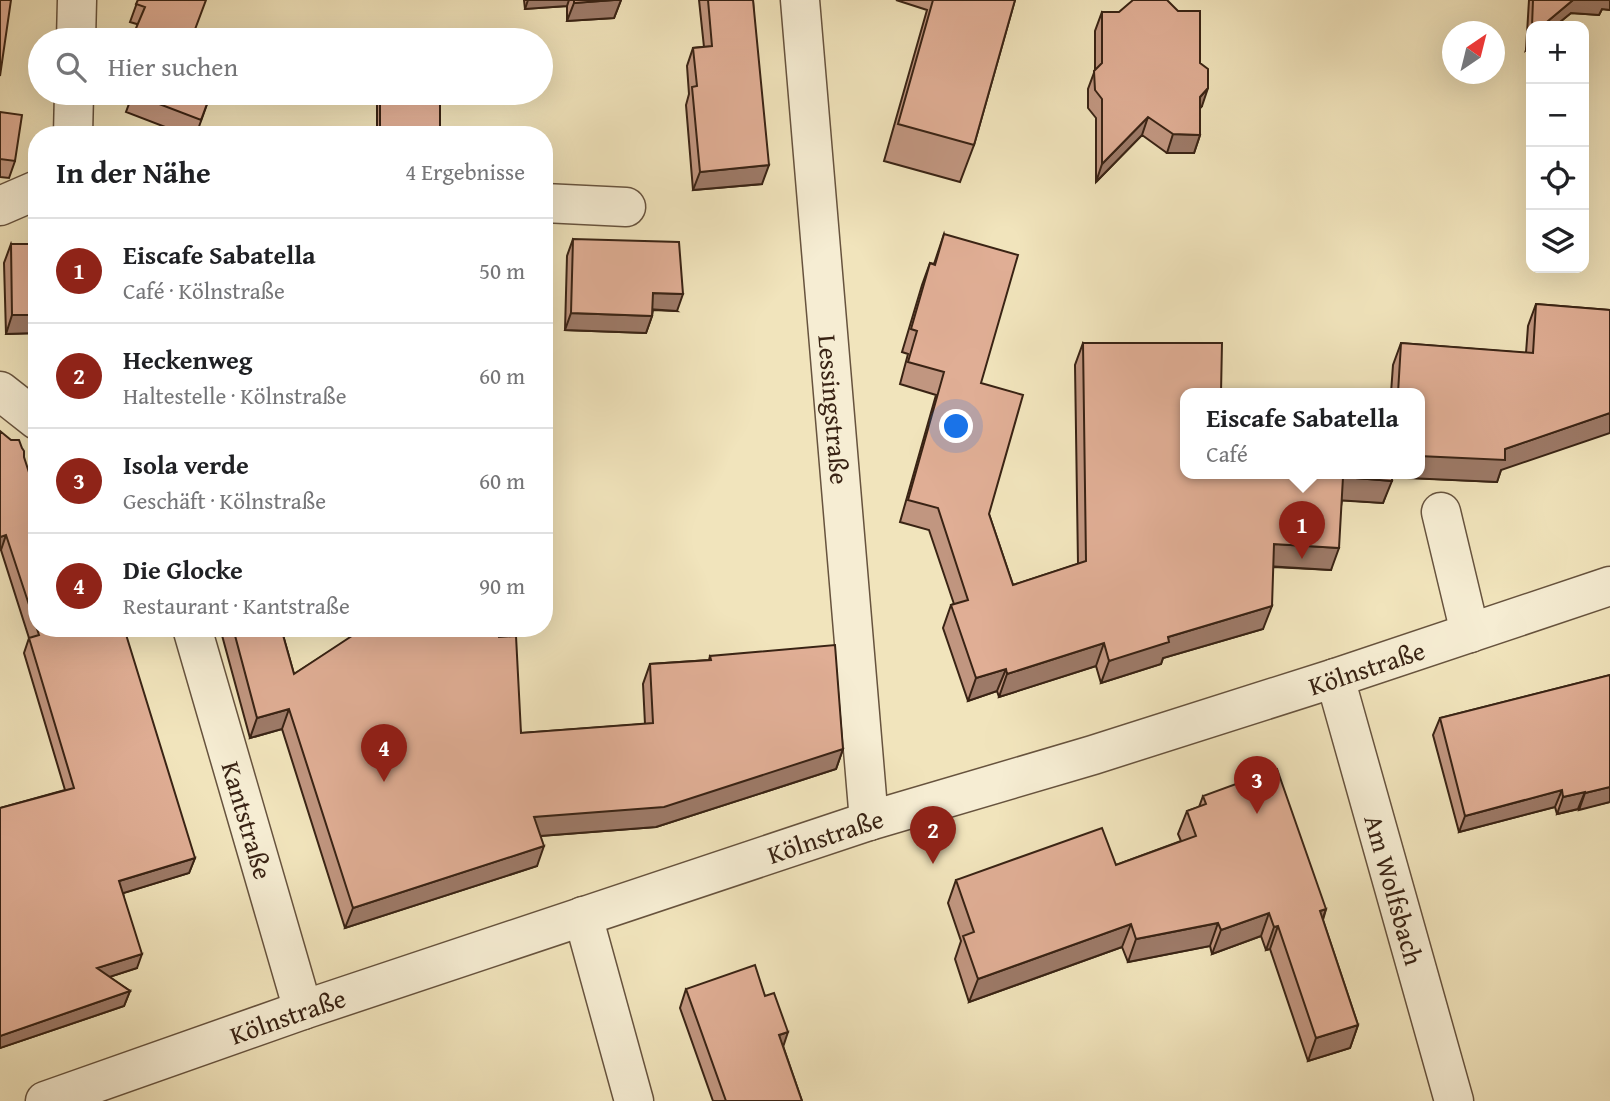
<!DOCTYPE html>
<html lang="de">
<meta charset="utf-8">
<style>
body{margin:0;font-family:"Gentium Book Plus",serif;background:#f6f6f6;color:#202124}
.controls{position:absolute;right:21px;top:21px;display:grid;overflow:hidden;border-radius:14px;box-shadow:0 7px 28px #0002}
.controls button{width:63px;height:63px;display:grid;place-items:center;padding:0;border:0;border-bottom:2px solid #e0e0e0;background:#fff;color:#202124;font:35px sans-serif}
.compass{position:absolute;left:1442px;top:21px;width:63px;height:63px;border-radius:50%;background:#fff;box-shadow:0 7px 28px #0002;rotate:35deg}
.you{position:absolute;left:957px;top:427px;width:24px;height:24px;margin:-18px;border:5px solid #fff;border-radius:50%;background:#1a73e8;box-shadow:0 0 0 10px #1a73e833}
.badge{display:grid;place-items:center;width:46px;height:46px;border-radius:50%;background:#8f2418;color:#fff;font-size:23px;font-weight:700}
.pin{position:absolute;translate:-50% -58px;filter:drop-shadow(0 2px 4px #0008)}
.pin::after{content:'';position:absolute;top:37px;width:24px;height:21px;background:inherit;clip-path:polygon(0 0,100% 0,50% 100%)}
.popup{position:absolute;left:1180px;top:388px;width:245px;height:91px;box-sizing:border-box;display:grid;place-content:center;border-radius:14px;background:#fff;filter:drop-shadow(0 2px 5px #0005);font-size:23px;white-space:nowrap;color:#757577}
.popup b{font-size:26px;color:#202124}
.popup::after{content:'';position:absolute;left:50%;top:100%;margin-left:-14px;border:14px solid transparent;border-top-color:#fff}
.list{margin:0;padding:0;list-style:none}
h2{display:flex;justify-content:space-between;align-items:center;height:91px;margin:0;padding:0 28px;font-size:30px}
h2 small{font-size:23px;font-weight:400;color:#757577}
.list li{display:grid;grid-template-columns:46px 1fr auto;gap:21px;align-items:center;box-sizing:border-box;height:105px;padding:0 28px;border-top:2px solid #e0e0e0}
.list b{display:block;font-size:26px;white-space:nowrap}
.list p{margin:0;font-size:23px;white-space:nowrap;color:#757577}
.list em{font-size:23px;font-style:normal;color:#757577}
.icon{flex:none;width:38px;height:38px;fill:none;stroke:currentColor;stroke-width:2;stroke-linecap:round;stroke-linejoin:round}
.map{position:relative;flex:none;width:1610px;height:1101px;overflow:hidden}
.search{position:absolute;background:#fff;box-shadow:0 7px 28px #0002;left:28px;top:28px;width:525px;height:77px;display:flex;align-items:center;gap:18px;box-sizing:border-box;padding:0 24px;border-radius:38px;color:#757577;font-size:26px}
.panel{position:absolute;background:#fff;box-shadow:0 7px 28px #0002;left:28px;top:126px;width:525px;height:511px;border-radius:28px}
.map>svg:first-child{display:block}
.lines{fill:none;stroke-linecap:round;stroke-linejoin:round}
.minor-casing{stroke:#67533e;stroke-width:41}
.minor{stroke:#f6edd3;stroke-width:38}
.wall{fill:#c19680;stroke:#392314;stroke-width:2}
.shaded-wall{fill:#9d7a68;stroke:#392314;stroke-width:2}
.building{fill:#e0ae95;stroke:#392314;stroke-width:2}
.labels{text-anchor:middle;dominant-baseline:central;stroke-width:6;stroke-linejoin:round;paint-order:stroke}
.street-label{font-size:26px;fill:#392314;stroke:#f6edd3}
</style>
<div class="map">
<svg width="1610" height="1101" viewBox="0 0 1610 1101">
<rect width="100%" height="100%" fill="#f1e4bc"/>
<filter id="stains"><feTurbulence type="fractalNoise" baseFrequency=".00286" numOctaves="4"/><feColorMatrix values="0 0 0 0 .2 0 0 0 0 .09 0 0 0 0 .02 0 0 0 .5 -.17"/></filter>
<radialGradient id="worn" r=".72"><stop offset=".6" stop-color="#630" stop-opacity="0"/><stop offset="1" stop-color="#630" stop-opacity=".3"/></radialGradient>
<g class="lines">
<defs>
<g id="minor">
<path id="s1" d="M800,0L869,821"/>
<path d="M76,40L77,0"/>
<path d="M73,135L74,93"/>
<path d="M544,203L626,207"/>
<path d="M0,206L37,190"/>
<path d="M0,391L37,420"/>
<path d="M1441,512L1470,633"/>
<path id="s2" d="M192,628L303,1010"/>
<path id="s3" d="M1335,678L1454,1101"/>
<path d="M583,916L634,1101"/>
<path id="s4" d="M45,1101L303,1010L869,821L1093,755L1335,678L1610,586"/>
</g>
</defs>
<!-- minor casing -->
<use href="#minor" class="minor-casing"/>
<!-- minor -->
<use href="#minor" class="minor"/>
</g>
<!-- wall -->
<path class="wall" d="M138,0L191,40L130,22Z
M524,0H621L614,18L567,21V6L525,9Z
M699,0H753L762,184L693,190L686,105L689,94L687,66L693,48L704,47Z
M896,0H1015L974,145L960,182L884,161L927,10Z
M1529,0H1610V10L1602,9L1599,15L1571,13L1555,26H1531V46L1526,50Z
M1102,12L1200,63L1202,106L1200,108V135L1194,153H1167L1142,135L1096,182V118L1088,108V89L1095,70V31Z
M133,93H211L196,135H186L126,112Z
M377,93H440V135H377Z
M0,112L15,161L9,178L0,177Z
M944,234L981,383L989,514L1013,585L1078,564L1075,365L1083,343L1185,473H1419V393H1391L1393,365L1401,343L1526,353L1528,326L1536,304L1610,310L1501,470L1497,482L1392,477L1383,503L1342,500L1331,570L1273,567L1263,629L1163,658L1161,664L1101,683L1096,666L999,697L997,691L968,701L943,628L951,605L954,604L929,530L900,522L936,395L900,384L908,354L902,352L922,285L930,263L934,264Z
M573,239L677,311L653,310L652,316L646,333L565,330L567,256Z
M11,244L37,333L6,334L4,263Z
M0,431L37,628L195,858L189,873L123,893L137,968L109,977L130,991L124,1006L0,1048V808L65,790L24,653L29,638L1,550Z
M220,628H281L294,674L358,633V628H498L499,637L521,733L645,724L643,684L650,664L709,660L710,656L843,749L836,769L656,827L541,836L537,866L345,928L282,729L250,738Z
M1610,675V802L1557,814L1555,807L1459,832L1433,735L1440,718Z
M1203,796L1326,909L1323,920L1358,1025L1350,1048L1308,1061L1270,949L1266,950L1261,936L1212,954L1210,946L1128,962L1122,947L969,1002L955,959L961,941L948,903L956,880L1116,865L1181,841L1178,834L1187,811L1199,807Z
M686,989L783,1046L802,1101H713L680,1008Z"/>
<!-- shaded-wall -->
<path class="shaded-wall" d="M528,0H569L567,6L525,9Z
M614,0H621L614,18L567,21L574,3Z
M1573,0H1610V10L1602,9L1599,15L1571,13L1555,26H1542Z
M1531,35V46L1526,50Z
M1208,88L1202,106L1194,115L1200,97Z
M1148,117L1142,135L1096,182L1102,164Z
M1173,134L1200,135L1194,153H1167Z
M769,165L762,184L693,190L700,172Z
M653,293L683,294L677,311L647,309Z
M571,313L652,316L646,333L565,330Z
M12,315H37V333L6,334Z
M1610,413V433L1501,470L1497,482L1385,477L1386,473H1419V456L1505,449Z
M1343,477L1392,481L1383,503L1335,500Z
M6,535L1,550H0V537Z
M1274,544L1339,548L1331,570L1266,566Z
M1272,606L1263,629L1163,658L1161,664L1101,683L1109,661L1168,637Z
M1104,643L1096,666L999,697L1007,674Z
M1006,669L997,691L968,701L976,678Z
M289,709L282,729L250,738L257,718Z
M843,749L836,769L656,827L527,837L534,817Z
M1610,787V802L1579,810L1585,793Z
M1562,790L1555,807L1459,832L1465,816Z
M1585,792L1578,809L1557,814L1563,797Z
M544,846L537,866L345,928L353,908Z
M195,858L189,873L114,896L119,881Z
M1326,909L1318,932L1320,911Z
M1269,913L1261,936L1212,954L1221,930Z
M1218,923L1210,946L1128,962L1136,939Z
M1131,924L1122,947L969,1002L978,979Z
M1278,926L1270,949L1266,950L1274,927Z
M142,954L137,968L91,983L97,968Z
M130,991L124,1006L0,1048V1036Z
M1358,1025L1350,1048L1308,1061L1316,1038Z
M788,1032L782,1050L779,1035Z"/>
<!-- building -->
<path class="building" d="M0,0H11L0,76Z
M138,0H206L191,40H131L145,7L136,4Z
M574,0H614L574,3Z
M708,0H753L769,165L700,172L692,87L697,86L693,48L712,46Z
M933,0H1015L974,145L898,124Z
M1133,0H1167L1178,11H1200V63L1208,69V88L1200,97V135L1173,134L1148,117L1102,164V99L1095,90L1094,71L1102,63V12H1119Z
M1533,0H1573L1542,26H1532Z
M133,93H211L201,120L133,94Z
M380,93H440V135H380Z
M0,112L22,115L15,161L0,159Z
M944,234L1018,255L981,383L1023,395L989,514L1013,585L1086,561L1083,343H1222L1221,393H1185V473H1392V481L1343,477L1339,548L1274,544L1272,606L1168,637L1169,642L1109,661L1104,643L1007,674L1006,669L976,678L951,605L968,600L938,508L908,500L944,372L908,362L917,331L911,329L930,263L935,265Z
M573,239L679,242L683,294L653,293L652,316L571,313Z
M11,244H37V315H12Z
M1536,304L1610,310V413L1505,449V460L1419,456V393H1398L1401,343L1533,353Z
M0,431L11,440H19L22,448L24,451V457L37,497V628H124L195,858L119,881L142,954L97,968L130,991L0,1036V808L74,788L29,638L39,635L6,535L0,537Z
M233,628H281L294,674L364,628H498L499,637L516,636L521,733L653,723L650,664L711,660L710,656L835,645L843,749L664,807L534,817L544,846L353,908L289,709L257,718Z
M1610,675V787L1585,793V792L1563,797L1562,790L1465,816L1440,718Z
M1277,769L1326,909L1320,911L1358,1025L1316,1038L1278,926L1274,927L1269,913L1221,930L1218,923L1136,939L1131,924L978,979L963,936L974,932L956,880L1102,828L1116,865L1196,836L1187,811L1206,804L1203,796Z
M755,965L765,996L774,993L788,1032L779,1035L802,1101H726L686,989Z"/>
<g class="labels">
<!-- street labels -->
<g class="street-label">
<text stroke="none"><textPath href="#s1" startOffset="411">Lessingstraße</textPath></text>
<text stroke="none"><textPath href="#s4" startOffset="1391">Kölnstraße</textPath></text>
<text stroke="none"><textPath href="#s2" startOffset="200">Kantstraße</textPath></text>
<text stroke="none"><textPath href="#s4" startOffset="824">Kölnstraße</textPath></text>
<text stroke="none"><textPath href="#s3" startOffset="220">Am Wolfsbach</textPath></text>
<text stroke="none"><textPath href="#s4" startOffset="257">Kölnstraße</textPath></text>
</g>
</g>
<rect width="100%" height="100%" filter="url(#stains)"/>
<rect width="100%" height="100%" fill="url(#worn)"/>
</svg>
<div class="controls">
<button>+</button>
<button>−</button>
<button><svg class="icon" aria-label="locate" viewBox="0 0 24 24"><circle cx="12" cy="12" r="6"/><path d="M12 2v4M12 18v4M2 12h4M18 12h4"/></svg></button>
<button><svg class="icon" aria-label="layers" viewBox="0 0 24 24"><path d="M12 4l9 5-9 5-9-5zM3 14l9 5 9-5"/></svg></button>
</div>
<svg class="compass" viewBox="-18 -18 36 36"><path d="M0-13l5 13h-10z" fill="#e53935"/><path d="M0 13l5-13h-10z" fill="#757577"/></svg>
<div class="you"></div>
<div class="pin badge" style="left:1302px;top:559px">1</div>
<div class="popup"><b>Eiscafe Sabatella</b>Café</div>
<div class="pin badge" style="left:933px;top:864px">2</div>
<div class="pin badge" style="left:1257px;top:814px">3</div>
<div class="pin badge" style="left:384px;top:782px">4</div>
<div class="search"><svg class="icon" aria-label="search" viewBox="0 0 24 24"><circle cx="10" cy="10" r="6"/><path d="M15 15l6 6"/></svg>Hier suchen</div>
<section class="panel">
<h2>In der Nähe<small>4 Ergebnisse</small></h2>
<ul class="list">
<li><span class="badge">1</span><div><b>Eiscafe Sabatella</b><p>Café · Kölnstraße</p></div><em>50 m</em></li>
<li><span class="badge">2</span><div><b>Heckenweg</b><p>Haltestelle · Kölnstraße</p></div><em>60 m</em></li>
<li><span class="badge">3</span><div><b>Isola verde</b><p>Geschäft · Kölnstraße</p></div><em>60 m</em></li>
<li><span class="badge">4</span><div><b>Die Glocke</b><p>Restaurant · Kantstraße</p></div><em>90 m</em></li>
</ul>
</section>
</div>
